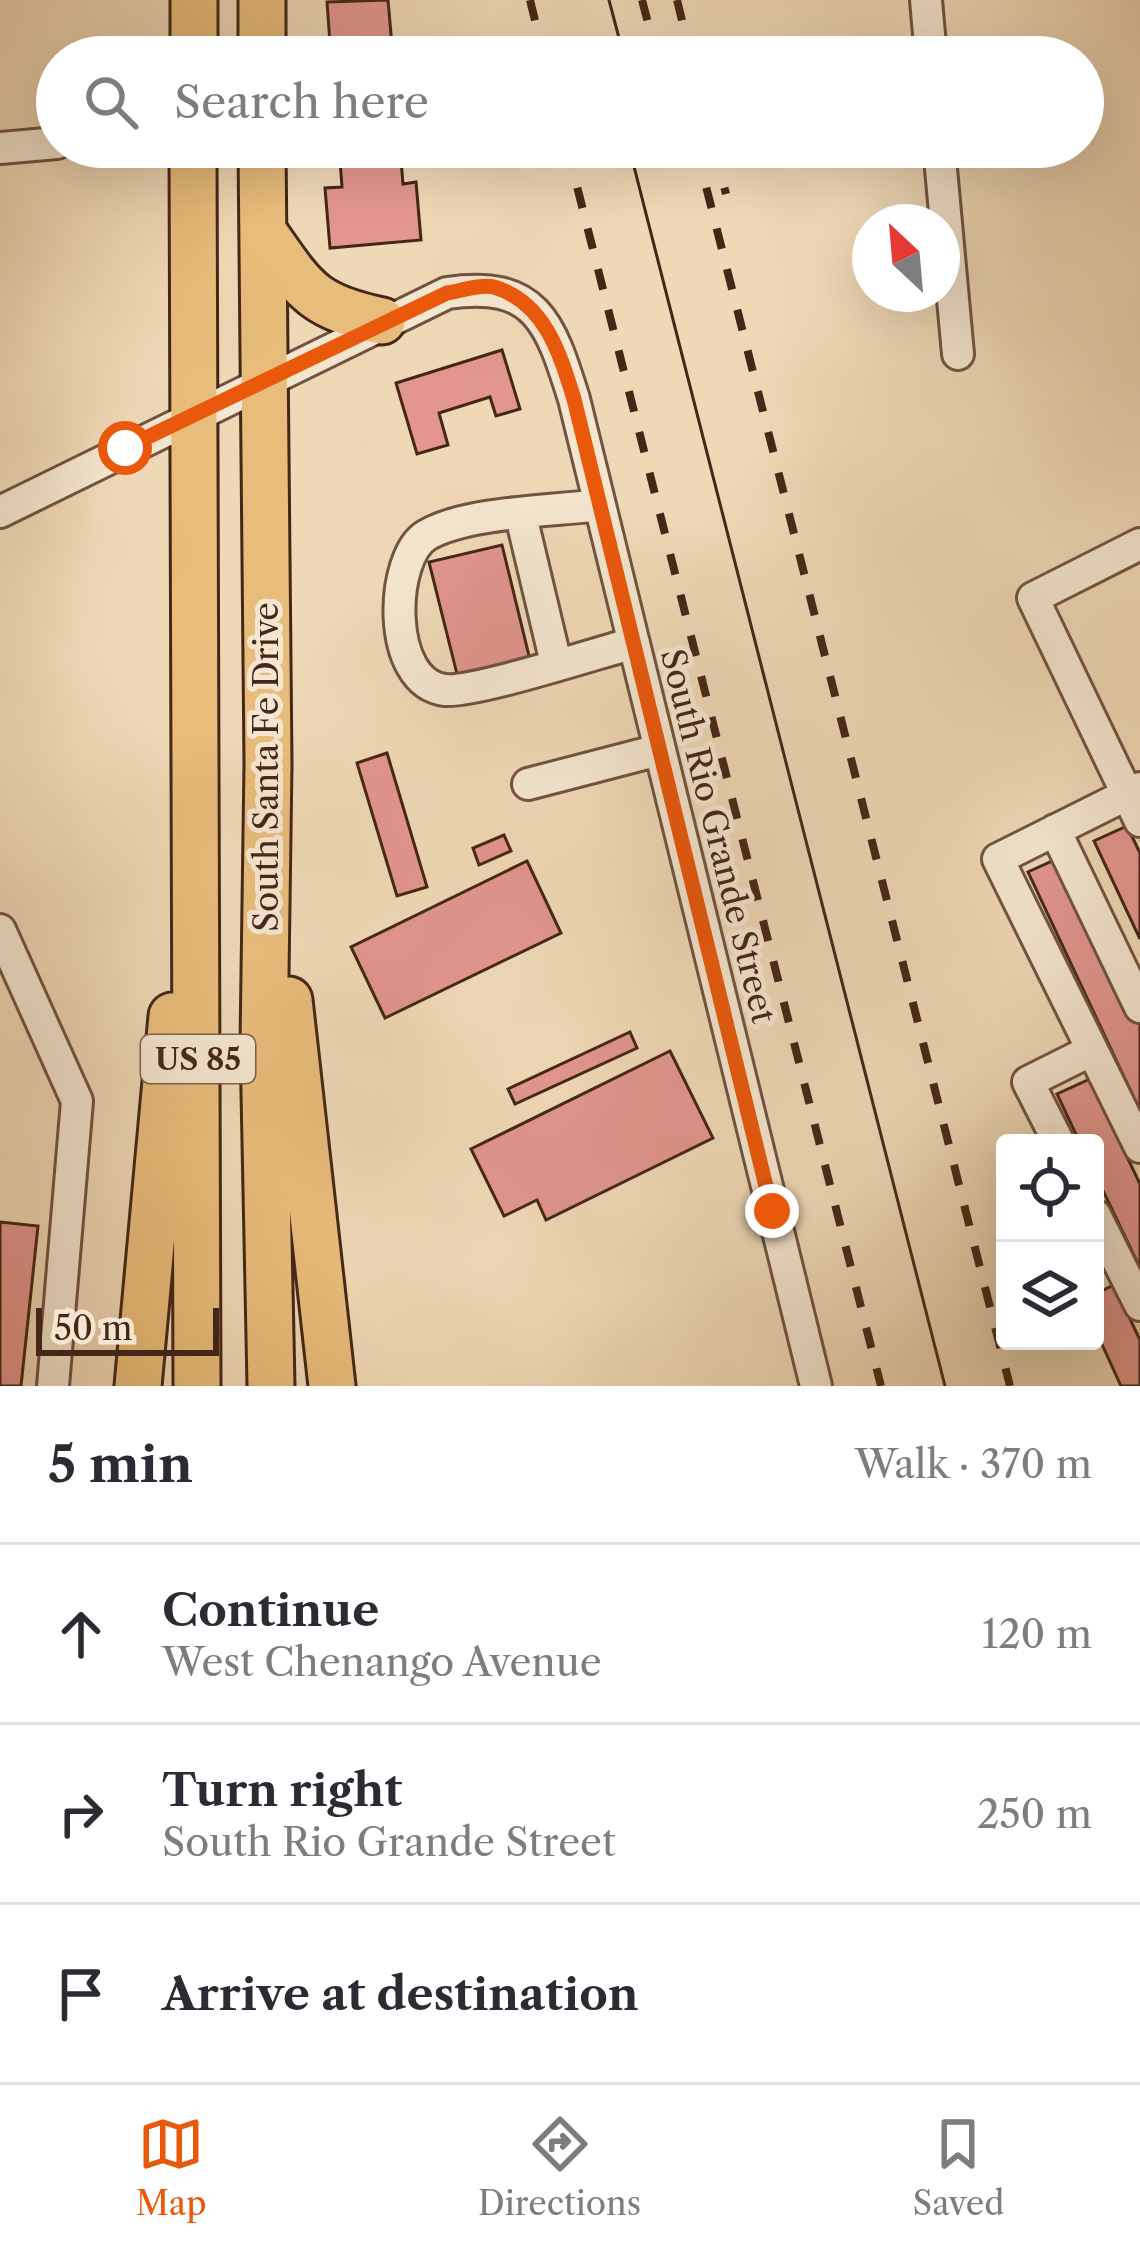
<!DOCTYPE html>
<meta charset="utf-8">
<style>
body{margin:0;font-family:"Libre Caslon Text",serif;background:#f7f7f7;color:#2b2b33}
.controls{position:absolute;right:36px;bottom:36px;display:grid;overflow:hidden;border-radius:12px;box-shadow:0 12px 48px #0002}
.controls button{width:108px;height:108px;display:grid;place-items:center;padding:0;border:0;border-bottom:3px solid #e1e1e2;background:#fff;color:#2b2b33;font:60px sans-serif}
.compass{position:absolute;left:852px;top:204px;width:108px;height:108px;border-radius:50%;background:#fff;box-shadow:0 12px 48px #0002;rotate:334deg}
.scale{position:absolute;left:36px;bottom:30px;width:183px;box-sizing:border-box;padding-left:12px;border:6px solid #452718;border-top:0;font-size:33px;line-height:42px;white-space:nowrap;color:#452718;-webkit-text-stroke:9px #f5e6d0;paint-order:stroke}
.stop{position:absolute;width:36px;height:36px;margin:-27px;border:9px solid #ea580c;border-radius:50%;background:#fff}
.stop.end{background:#ea580c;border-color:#fff;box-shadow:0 3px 12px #0008}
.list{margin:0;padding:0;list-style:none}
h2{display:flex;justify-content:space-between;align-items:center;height:156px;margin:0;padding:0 48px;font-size:51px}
h2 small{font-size:39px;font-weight:400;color:#7c7c81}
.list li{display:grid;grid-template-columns:78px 1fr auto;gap:36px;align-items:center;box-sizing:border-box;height:180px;padding:0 48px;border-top:3px solid #e1e1e2}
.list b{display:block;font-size:45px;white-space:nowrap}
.list p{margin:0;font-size:39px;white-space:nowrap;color:#7c7c81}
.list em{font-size:39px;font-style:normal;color:#7c7c81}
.icon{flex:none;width:66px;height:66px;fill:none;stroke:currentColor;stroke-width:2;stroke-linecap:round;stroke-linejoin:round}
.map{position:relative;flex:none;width:1140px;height:1386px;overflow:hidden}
.search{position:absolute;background:#fff;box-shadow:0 12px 48px #0002;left:36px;right:36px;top:36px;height:132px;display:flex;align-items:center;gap:30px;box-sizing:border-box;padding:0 42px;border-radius:66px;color:#7c7c81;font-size:45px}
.sheet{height:696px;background:#fff}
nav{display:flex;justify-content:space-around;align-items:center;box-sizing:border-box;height:168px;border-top:3px solid #e1e1e2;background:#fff;font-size:33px;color:#7c7c81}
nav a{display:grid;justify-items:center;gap:6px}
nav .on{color:#ea580c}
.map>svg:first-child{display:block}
.building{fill:#e2968d;stroke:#452718;stroke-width:3}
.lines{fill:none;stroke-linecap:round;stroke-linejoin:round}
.minor-casing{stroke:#705340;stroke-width:36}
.highway-casing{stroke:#452718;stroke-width:51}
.minor{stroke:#f5e6d0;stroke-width:30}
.highway{stroke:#e8bc7b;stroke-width:45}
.tram{stroke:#452718;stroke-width:3}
.rail{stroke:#452718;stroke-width:8;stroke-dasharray:21 21;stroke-linecap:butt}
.route{stroke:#ea580c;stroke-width:15}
.labels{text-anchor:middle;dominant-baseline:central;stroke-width:10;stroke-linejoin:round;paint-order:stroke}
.shield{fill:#f5e6d0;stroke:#7a604f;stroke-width:3}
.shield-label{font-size:30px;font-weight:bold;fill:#452718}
.street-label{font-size:33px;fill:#452718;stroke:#f5e6d0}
</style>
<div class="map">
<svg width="1140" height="1386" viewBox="0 0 1140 1386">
<rect width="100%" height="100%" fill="#efd8b6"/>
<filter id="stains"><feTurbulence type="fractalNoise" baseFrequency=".00167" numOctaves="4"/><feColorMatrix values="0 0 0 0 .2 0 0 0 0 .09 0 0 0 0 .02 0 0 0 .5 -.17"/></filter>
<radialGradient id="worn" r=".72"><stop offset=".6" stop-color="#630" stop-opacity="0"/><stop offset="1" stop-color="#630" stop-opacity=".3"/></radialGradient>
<!-- building -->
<path class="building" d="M388,0L393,57H331L327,2Z
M339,147H400L403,184L416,182L421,240L330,248L325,188L342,187Z
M502,350L520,409L496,416L490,397L439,413L448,445L417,454L396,383Z
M502,545L530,660L458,678L429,562Z
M387,753L427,887L397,896L357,763Z
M1127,826L1140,853V939L1094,841Z
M504,835L511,851L479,865L473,848Z
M1061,857L1140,1025V1111L1028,872Z
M527,861L561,933L385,1018L351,947Z
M630,1032L637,1048L515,1104L508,1089Z
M670,1051L713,1138L546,1220L537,1200L504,1216L471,1149Z
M1090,1079L1140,1184V1268L1095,1174V1143H1080L1057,1094Z
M0,1222L38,1226L21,1386H0Z
M1114,1285L1140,1340V1386H1121L1095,1329V1294Z"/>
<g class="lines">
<defs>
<path id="minor" d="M926,0L931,57
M939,147L958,354
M0,148L57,143
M600,505C553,511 466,512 427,535C390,556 385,683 445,690C474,693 597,653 634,643
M0,512L447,293C536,280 550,322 574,399L816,1386
M521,516L556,663
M1140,544L1033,598L1140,821
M528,784L659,750
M1140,788L998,859L1140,1147
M1055,830L1140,1007
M0,930L77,1101L53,1386
M1059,1143L1028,1082L1092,1050
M1095,1215L1140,1305"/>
<path id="highway" d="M262,0V57
M194,57V0
M193,147L197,1386
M262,147L268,764L264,1044L271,1386
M263,231C304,289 310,306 382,321
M289,1000L332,1386
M138,1386L172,1016"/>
</defs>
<!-- minor casing -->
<use href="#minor" class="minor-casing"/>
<!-- highway casing -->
<use href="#highway" class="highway-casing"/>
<!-- minor -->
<use href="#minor" class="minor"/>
<!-- highway -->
<use href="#highway" class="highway"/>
<!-- tram -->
<path class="tram" d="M609,0L624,57
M629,147L945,1386"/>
<!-- rail -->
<path class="rail" d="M530,0L544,57
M642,0L657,57
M677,0L691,57
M567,147L881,1386
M696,147L1010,1386
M714,147L726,194"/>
</g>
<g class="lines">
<!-- route -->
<path class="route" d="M125,448L447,293C460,291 481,284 494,287C545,302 560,354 574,399L772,1211"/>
</g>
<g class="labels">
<!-- shield labels -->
<rect class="shield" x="141" y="1035" width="114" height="48" rx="9"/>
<g class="shield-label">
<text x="198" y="1059">US 85</text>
</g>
<!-- street labels -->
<g class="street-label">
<text transform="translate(266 767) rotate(-90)">South Santa Fe Drive</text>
<text transform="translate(718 836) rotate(76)">South Rio Grande Street</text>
</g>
</g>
<rect width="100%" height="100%" filter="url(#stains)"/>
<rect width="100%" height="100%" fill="url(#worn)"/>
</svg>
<div class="controls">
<button><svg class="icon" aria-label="locate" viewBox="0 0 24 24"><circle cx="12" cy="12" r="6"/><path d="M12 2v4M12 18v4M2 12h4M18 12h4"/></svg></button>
<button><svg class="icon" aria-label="layers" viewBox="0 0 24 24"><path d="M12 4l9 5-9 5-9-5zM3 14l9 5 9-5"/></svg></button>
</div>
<svg class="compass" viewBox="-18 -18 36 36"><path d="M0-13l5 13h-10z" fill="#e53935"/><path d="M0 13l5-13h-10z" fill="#7c7c81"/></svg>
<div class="scale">50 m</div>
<div class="stop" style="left:125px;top:448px"></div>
<div class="stop end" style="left:772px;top:1211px"></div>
<div class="search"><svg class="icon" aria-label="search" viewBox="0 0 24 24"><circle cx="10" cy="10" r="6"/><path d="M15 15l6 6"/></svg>Search here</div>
</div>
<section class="sheet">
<h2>5 min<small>Walk · 370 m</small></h2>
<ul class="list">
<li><svg class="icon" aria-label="ahead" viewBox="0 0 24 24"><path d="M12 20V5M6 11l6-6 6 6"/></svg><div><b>Continue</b><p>West Chenango Avenue</p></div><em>120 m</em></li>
<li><svg class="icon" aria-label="right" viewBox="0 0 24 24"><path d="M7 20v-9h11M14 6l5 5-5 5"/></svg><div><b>Turn right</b><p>South Rio Grande Street</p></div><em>250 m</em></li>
<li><svg class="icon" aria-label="arrive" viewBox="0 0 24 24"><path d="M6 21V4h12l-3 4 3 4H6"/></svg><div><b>Arrive at destination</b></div></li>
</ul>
</section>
<nav>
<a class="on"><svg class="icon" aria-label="map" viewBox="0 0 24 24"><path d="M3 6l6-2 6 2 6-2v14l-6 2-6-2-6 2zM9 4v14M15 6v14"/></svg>Map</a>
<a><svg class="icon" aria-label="directions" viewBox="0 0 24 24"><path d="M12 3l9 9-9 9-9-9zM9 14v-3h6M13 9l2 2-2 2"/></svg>Directions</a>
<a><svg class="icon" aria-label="saved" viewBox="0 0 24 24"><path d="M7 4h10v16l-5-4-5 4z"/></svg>Saved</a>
</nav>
